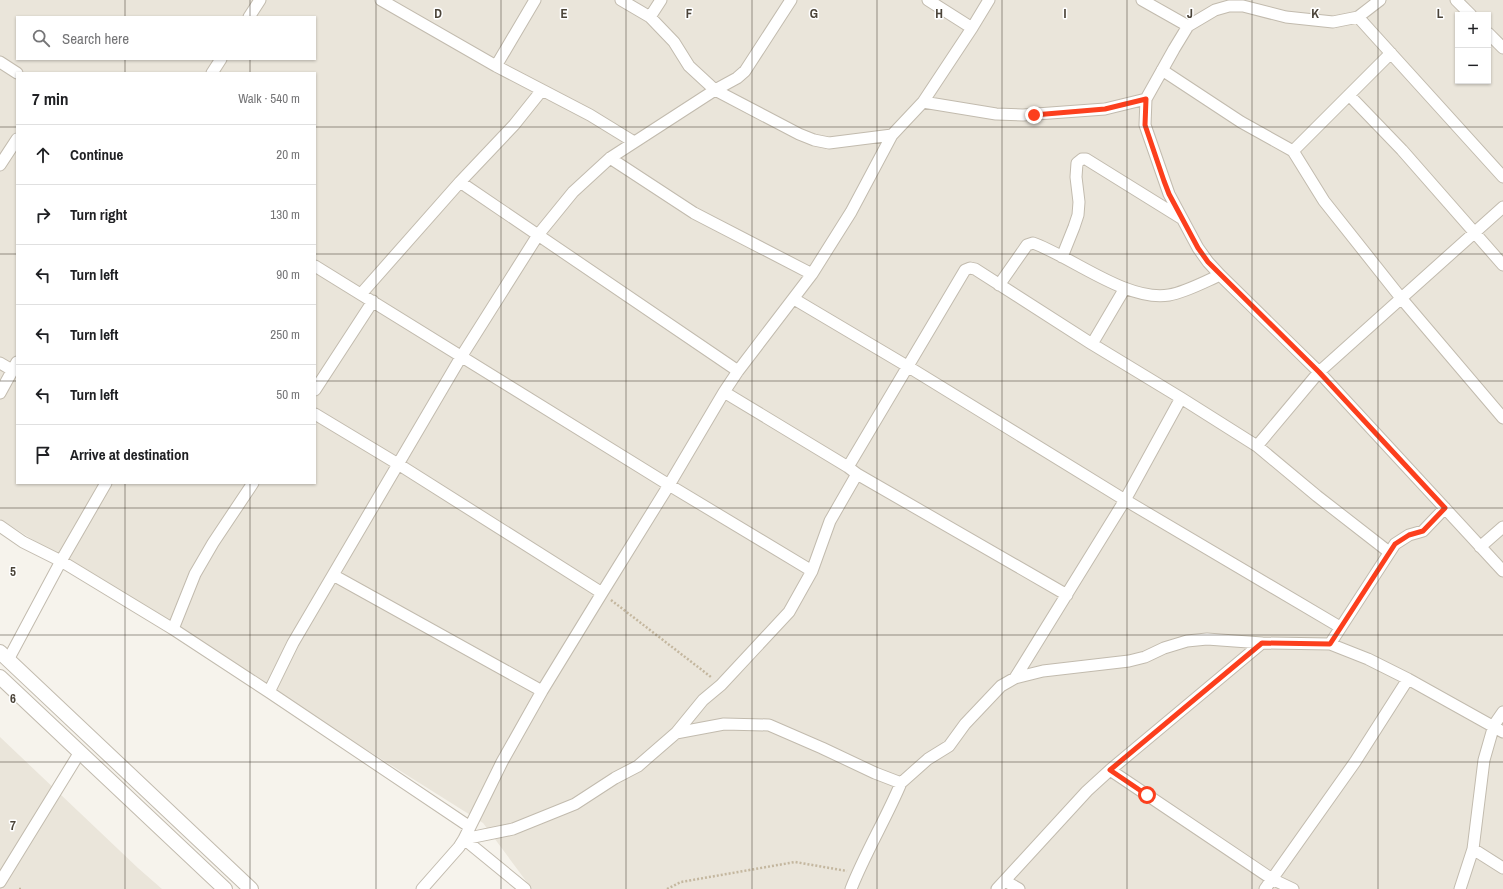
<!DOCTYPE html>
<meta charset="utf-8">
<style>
body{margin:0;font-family:"Archivo Narrow",sans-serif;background:#f6f6f6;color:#202124}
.controls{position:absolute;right:12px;top:12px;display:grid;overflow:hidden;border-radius:0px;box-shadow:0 1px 3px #0004}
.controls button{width:36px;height:36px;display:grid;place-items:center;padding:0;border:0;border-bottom:1px solid #e0e0e0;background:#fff;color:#202124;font:20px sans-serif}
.stop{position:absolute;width:12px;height:12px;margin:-9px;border:3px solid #fc3f1d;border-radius:50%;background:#fff}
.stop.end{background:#fc3f1d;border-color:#fff;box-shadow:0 1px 4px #0008}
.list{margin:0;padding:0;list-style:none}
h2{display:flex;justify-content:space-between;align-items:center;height:52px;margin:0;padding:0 16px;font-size:17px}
h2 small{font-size:13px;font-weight:400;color:#757577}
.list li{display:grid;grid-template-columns:26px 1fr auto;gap:12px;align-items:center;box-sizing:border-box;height:60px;padding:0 16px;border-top:1px solid #e0e0e0}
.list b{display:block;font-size:15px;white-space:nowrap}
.list em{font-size:13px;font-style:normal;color:#757577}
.icon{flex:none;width:22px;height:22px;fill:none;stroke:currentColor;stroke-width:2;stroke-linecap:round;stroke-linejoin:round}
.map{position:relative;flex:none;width:1503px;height:889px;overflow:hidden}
.search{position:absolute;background:#fff;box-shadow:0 1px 3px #0004;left:16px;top:16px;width:300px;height:44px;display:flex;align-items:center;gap:10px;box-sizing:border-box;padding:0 14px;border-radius:0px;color:#757577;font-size:15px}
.panel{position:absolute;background:#fff;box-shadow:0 1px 3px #0004;left:16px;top:72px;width:300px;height:412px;border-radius:0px}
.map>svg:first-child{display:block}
.residential{fill:#eae5da;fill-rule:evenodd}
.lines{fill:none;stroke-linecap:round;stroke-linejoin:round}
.minor-casing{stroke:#c2bbae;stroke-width:13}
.tertiary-casing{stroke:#c2bbae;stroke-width:16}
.path{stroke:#c4b79f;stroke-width:2.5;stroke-dasharray:2 2;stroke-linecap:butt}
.minor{stroke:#fff;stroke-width:11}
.tertiary{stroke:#fff;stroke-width:14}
.route{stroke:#fc3f1d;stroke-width:5}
.grid{fill:none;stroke:#4b4439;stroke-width:1;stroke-opacity:0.55}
.grid-label{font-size:13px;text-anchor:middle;font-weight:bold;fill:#4b4439;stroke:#fff;stroke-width:3;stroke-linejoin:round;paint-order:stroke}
</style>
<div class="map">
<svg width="1503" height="889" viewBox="0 0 1503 889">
<rect width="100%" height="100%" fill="#f6f3ec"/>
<!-- residential -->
<path class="residential" d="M0,0H1503V889H532L483,823L0,519ZM1458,15H1488V81H1458ZM17,17H315V59H17ZM17,73H315V483H17Z
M0,737L138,868L162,889H0Z"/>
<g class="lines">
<defs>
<path id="minor" d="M381,0L496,66L590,115L634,142
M621,0L650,17L674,42L689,66L715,90L799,134L814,140L829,143L892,135
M928,0L972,28
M1142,0L1188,26
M1456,0L1471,15
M249,17L260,0
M650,17L661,0
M1358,17L1503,177
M1488,33L1503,48
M0,62L17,73
M496,66L535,0
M1162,70L1241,122L1293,151L1324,201L1401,298L1503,418
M212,73L221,59
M1349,95L1402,150L1503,265
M923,102L996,114L1023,115L1105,109L1146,99
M1293,151L1391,53
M610,158L694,213L812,274
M0,165L17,139
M460,182L738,371
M1503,207L1319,372L1503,571
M1062,257L1074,227L1078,215L1079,202L1076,177L1077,163L1082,159H1086L1181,218
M315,266L669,485L812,571
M999,285L1027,245L1033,243C1072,257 1127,302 1169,295C1186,292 1204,282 1220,275
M361,294L460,182L514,125L542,90
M794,299L907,366L1125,500L1340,627
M1092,344L1125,288
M0,363L12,370
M315,390L373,301
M724,392L848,467L857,474L1067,595
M0,393L17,362
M315,414L398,464L602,593
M1257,446L1319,372L1220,275L1208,262L1198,248L1169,194L1145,125L1146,99L1174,49L1188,26L1215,10L1229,6H1243L1286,17L1333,22L1358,17L1380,0
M848,467L965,270L970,268L975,269L1092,344L1181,398L1257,446L1317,496L1389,552
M0,526L23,542L61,561L173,629L269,692L470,827
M1480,547L1503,527
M333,575L542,691
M173,629L195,574L213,543L253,483
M1330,644L1395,544L1409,535L1423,531L1445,508
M8,660L61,561L106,483
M1015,678L1125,500L1181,398
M269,692L293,643L461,357L538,235L573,192L610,158L715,90L737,78L745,71L791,0
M676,733L703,700L721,685L789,612L812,571L830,521L857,474
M1110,770L1272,879L1293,889
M464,839L513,829L575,804L615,778L638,766L676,733L724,724L769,725L822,748L875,773L901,783L928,759L949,746L965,724L1001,686L1015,678L1043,671L1129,661L1145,657L1164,648L1187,641L1207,639L1262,643L1330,644L1368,659L1408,679L1503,732
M464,839L525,889
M1473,849L1503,868
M1005,881L1019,889
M0,882L80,752
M422,889L459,847L464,839L502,762L542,691L602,593L669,485L724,392L738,371L812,274L851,212L892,135L923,102L972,28L989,0
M851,889C865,853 886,819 901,783
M997,889L1087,791L1110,770L1262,643
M1265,889L1355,762L1408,679
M1460,889L1473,849L1484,760L1494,725L1503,712"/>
<path id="tertiary" d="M0,652L251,889
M0,677L225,889"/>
</defs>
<!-- minor casing -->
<use href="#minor" class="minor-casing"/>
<!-- tertiary casing -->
<use href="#tertiary" class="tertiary-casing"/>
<!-- path -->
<path class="path" d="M611,600L711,677
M19,889H23
M667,889L681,882L795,862L847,871"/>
<!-- minor -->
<use href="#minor" class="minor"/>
<!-- tertiary -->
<use href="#tertiary" class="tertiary"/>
</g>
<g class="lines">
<!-- route -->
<path class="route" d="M1034,115L1105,109L1146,99L1145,125L1164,181L1169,194L1198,248L1208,262L1319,372L1445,508L1423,531L1409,535L1395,544L1330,644L1262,643L1110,770L1147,795"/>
</g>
<!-- grid -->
<path class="grid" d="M125,0V17M250,0V17M376,0V889M501,0V889M626,0V889M752,0V889M877,0V889M1002,0V889M1127,0V889M1252,0V889M1378,0V889M125,59V73M250,59V73M0,127H17M315,127H1503M0,254H17M315,254H1503M0,381H17M315,381H1503M125,483V889M250,483V889M0,508H1503M0,635H1503M0,762H1503"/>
<g class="grid-label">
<text x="438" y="18">D</text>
<text x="564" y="18">E</text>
<text x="689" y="18">F</text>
<text x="814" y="18">G</text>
<text x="939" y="18">H</text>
<text x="1065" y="18">I</text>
<text x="1190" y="18">J</text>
<text x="1315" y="18">K</text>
<text x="1440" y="18">L</text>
<text x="13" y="576">5</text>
<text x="13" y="703">6</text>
<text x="13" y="830">7</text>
</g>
</svg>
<div class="controls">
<button>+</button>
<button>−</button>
</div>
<div class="stop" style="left:1147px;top:795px"></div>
<div class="stop end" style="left:1034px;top:115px"></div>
<div class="search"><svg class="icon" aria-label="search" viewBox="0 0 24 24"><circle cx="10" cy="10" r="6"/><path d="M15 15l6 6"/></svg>Search here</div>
<section class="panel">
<h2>7 min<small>Walk · 540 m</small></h2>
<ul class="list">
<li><svg class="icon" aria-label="ahead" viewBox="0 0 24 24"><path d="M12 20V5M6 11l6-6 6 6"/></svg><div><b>Continue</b></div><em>20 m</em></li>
<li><svg class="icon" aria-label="right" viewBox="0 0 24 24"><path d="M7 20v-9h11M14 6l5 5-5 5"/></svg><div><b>Turn right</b></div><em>130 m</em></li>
<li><svg class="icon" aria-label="left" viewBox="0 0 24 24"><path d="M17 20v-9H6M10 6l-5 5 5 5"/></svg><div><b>Turn left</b></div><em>90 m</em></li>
<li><svg class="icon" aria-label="left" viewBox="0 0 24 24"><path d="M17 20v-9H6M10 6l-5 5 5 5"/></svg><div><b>Turn left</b></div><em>250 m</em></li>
<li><svg class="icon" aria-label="left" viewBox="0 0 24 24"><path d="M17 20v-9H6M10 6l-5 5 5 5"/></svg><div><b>Turn left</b></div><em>50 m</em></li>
<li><svg class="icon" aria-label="arrive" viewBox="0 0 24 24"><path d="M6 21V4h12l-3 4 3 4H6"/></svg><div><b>Arrive at destination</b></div></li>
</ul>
</section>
</div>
